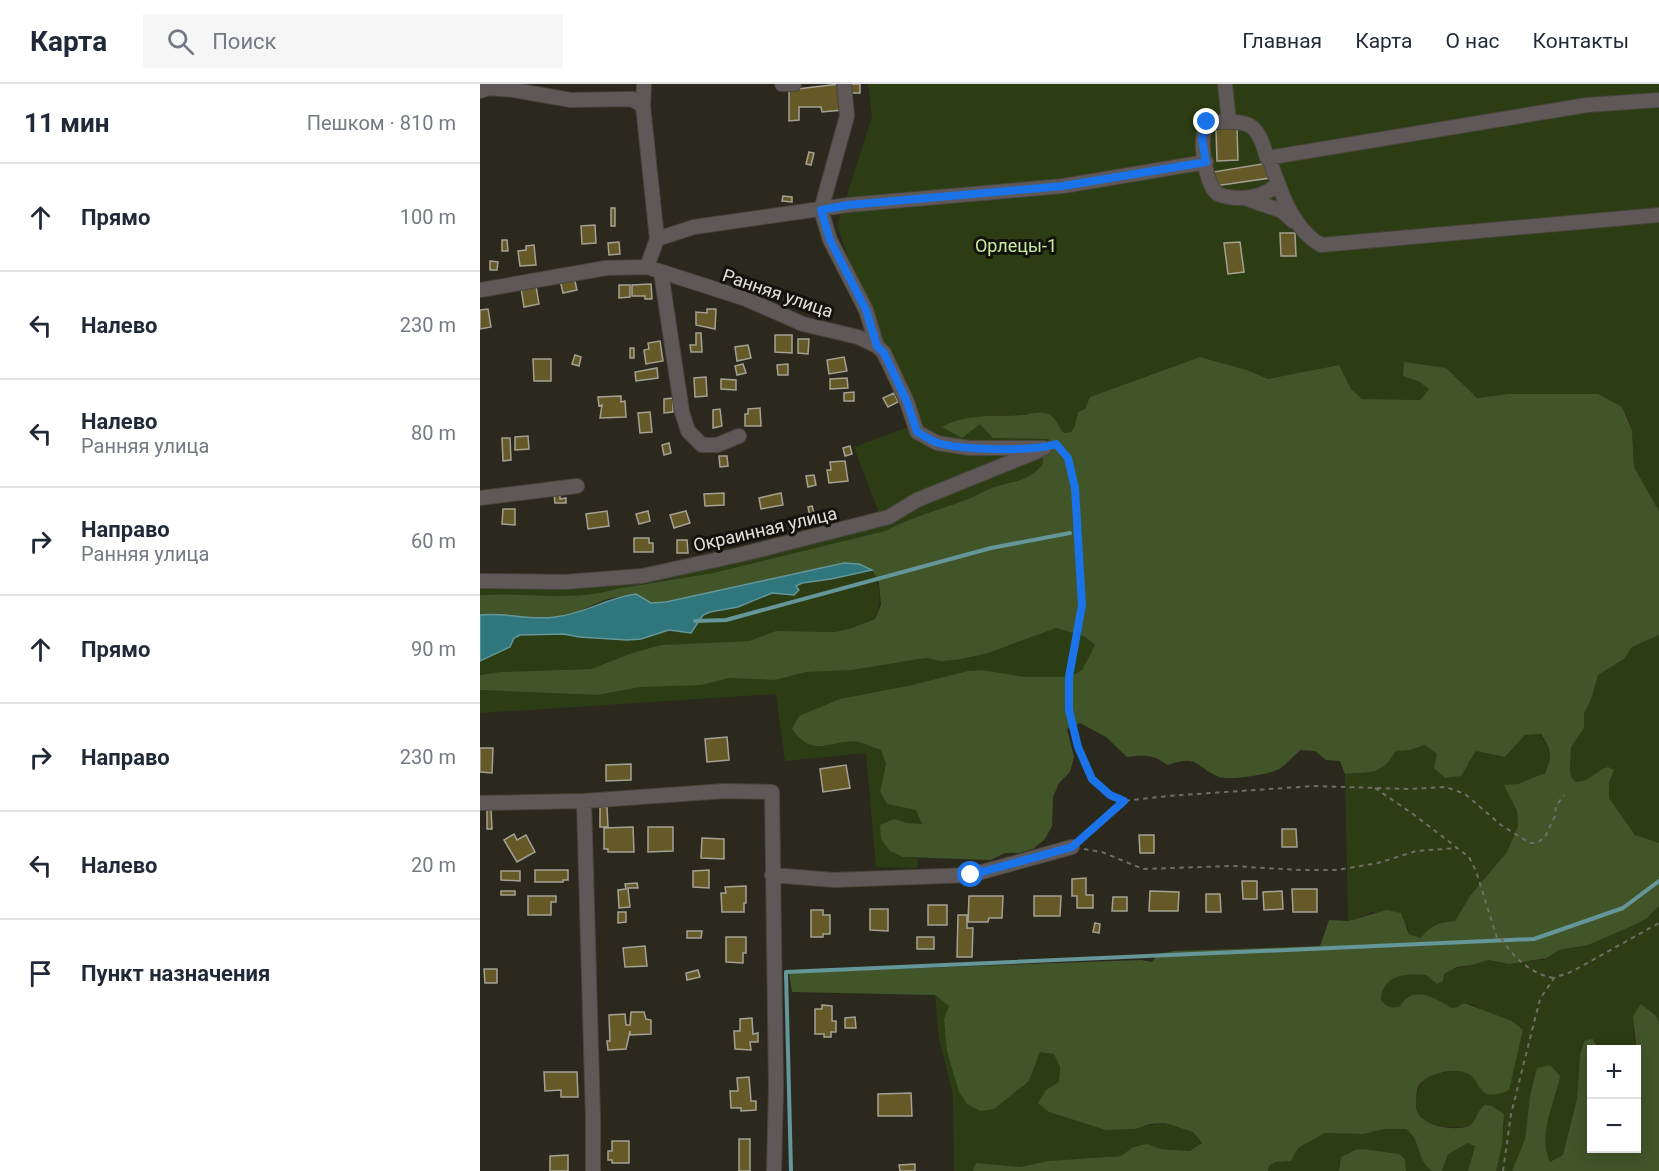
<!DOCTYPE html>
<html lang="ru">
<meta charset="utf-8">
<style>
body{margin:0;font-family:Roboto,sans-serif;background:#f6f6f7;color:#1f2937}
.controls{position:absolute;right:18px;bottom:18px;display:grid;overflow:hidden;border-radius:0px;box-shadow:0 3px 15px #0003}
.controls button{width:54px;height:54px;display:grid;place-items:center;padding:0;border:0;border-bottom:2px solid #e0e1e3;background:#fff;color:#1f2937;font:30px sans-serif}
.stop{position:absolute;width:18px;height:18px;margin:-14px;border:4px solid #1a73e8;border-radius:50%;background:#fff}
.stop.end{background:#1a73e8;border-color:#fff;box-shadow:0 2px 6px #0008}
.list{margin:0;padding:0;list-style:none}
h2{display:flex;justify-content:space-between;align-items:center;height:78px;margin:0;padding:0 24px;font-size:26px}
h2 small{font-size:20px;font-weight:400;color:#747a83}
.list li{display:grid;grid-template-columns:39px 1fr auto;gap:18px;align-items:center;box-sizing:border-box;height:108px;padding:0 24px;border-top:2px solid #e0e1e3}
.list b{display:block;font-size:22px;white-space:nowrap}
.list p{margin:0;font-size:20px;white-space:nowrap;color:#747a83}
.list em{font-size:20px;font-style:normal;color:#747a83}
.icon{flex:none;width:33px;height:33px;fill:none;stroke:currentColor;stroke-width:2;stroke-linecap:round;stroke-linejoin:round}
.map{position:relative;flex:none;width:1179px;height:1087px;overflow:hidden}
header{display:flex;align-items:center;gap:36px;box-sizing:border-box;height:84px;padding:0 30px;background:#fff;border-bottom:2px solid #e0e1e3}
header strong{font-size:28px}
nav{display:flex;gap:33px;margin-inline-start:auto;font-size:21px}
.search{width:420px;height:54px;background:#f6f6f7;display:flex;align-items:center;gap:15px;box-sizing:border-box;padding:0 21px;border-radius:0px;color:#747a83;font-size:22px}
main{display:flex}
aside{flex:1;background:#fff}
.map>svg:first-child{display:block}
.green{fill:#2c3d13}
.forest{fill:#425529}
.water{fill:#2f767d;stroke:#659699;stroke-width:1.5}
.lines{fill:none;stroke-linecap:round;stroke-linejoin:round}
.stream{stroke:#659699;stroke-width:4}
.building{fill:#645927;stroke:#a4a194;stroke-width:1.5}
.minor-casing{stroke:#48463c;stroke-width:16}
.path{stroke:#6f6d64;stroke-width:2;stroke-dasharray:4.5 4.5;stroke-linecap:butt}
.minor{stroke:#5f5859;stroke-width:14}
.route{stroke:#1a73e8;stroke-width:8}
.labels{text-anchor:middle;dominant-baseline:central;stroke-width:6;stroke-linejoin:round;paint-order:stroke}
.park-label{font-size:18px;fill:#c9eaa1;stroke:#13120d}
.street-label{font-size:18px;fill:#e2e0d9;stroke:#13120d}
</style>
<header>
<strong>Карта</strong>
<div class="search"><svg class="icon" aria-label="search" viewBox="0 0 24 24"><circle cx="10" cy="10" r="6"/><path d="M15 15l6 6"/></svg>Поиск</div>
<nav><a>Главная</a><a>Карта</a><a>О нас</a><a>Контакты</a></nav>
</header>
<main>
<aside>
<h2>11 мин<small>Пешком · 810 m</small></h2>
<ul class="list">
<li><svg class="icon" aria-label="ahead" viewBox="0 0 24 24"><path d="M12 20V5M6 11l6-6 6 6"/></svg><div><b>Прямо</b></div><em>100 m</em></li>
<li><svg class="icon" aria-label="left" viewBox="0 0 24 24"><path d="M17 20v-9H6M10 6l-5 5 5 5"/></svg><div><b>Налево</b></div><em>230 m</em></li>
<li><svg class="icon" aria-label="left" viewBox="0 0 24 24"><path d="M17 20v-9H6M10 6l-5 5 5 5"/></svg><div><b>Налево</b><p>Ранняя улица</p></div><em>80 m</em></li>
<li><svg class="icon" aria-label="right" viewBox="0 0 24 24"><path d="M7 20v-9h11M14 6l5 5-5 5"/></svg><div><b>Направо</b><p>Ранняя улица</p></div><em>60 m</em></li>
<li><svg class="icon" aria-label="ahead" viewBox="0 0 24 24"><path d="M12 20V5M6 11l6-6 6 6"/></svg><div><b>Прямо</b></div><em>90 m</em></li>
<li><svg class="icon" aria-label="right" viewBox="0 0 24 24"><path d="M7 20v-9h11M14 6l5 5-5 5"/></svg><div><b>Направо</b></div><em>230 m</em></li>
<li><svg class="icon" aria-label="left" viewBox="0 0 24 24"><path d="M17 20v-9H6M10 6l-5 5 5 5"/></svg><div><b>Налево</b></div><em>20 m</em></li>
<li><svg class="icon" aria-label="arrive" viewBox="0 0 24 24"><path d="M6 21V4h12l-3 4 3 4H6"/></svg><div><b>Пункт назначения</b></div></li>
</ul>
</aside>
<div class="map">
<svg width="1179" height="1087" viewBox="0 0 1179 1087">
<rect width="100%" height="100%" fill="#2b291e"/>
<!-- green -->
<path class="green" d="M388,0H1179V427L1154,383L1152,346L1147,331L1028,310L997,314L966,284L924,292L938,297L949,305L940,316L881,315L871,305L859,281L788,295L767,286L720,273L610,313L605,325L598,328L596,342L591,348L584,349L564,329L542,331L506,332L469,339L500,340L513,354L569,355L563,372V380C546,399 536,396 514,403C505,406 497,412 488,415C460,426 431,433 405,447L233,489L136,505C92,518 45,508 0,511V499L82,504L403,440L374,363L428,343L357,142L392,33Z
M392,486C401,503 402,517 395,534L369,545L355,548L296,547L269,557L181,561L152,569L111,585L20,588L0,591V577L17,570L34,554L40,551L84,550L99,553L161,555L189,546L211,549L223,531L230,528L258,523L292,509H299L306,512L322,499L351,495Z
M576,544L604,552L615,561L602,586L589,593H545L502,586L488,587L432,601L374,613L313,645C335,677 351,654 378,658C386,660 394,664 401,666L406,680L400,709L407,720L437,726L442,740L428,739L414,735L423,773L438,775L437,784L396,783L386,669L305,677L296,610L0,629V606L117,611L161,603L250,594L295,596L326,588L372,586L446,574L461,577L476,576L505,570Z
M1179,551V759L1161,755L1150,745L1129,714V699L1133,693L1110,694L1103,698H1096L1091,693L1090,685L1091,663L1104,644L1103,629L1111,616L1118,591L1144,575L1152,563Z
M1060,650C1085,686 1059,698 1025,702L1037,727L1038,742L1027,768L990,812L975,837C960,838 950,841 941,854L929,850L928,842L893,828L868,837L865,690C892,687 900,693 916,667L930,666L945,661L957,670L989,680L996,667L1025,673L1045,651Z
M1179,822V938L1176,932L1153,946L1156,965H1118L1113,955L1100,970L1097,1014L1083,1071L1070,1079C1061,1054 1067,1030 1078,1007L1050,1012L1045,1055L1032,1087H1016L1025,1037L996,1031C994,1036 993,1040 988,1042C983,1044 975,1043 970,1043C947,1043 930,1031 938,1006C943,990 971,984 986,989C994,991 997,999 1001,1006L1042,946L1032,937L1004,927L991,920L971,924C956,914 933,900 920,922C911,925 907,923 901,916C902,891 925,889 946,891L957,900L964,890L970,886L992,881L1000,877L1008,876L1022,879L1059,876L1067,875L1079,866L1108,861L1167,834Z
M455,911L469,922L464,935L479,1008L487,1020L500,1027L549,997L560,968L575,970L580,983L579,999L566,1006L640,1046L685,1039L713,1048L722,1060L711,1067L681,1065L667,1060L653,1063L642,1072L568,1077L540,1083L496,1079L493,1087H474L473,1011L459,955Z
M905,1045H926C941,1056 936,1075 952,1087H926L925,1075L883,1065L868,1068L859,1079V1087H788L789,1082L795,1077H811L818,1064L845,1049L883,1050Z
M988,1059L995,1061L988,1087H962L968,1070Z"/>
<!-- forest -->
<path class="forest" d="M720,273L767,286L788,295L859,281L871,305L882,315L940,316L949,305L938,297L923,292L924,278L966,284L997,314L1028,310H1118L1142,323L1152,346L1154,383L1179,427V551L1152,563L1144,575L1118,591L1111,616L1104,629V644L1091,663L1090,685L1091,693L1096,698C1109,698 1116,687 1128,683L1134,686L1129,699V714L1155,751L1179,759V822L1167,834L1154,841L1108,861L1079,866L1067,874L1029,880L1008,876L992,881L977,883L964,890L963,897L957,900L946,891C925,889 902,891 901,916C907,923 911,925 920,922C933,900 956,914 971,924L978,923L984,919L1032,937L1043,946L1029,1006C1023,1009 1014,1012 1007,1010C998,1007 997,994 989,990C975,983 946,989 938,1003C936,1008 936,1016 936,1021C936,1042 973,1048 989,1042C995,1039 997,1026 1005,1021L1012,1022L1024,1030L1022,1062L1016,1087H988L995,1062L988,1059L968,1070L962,1087H952C935,1074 942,1057 926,1045H905L883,1050L845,1049L818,1064L811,1077L795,1078L789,1082L788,1087H493L496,1079L540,1083L568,1077L641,1072L653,1063L667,1060L681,1065L710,1067L722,1059L713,1048L685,1039L670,1040L655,1045L626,1046L569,1028L558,1019L566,1006L579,998L580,983L574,970L560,968L549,997L514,1025L500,1027L487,1020L479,1008L467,967L464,935L469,922L455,911L312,908L309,889L661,876L672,878L678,870L694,867L840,862L849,836L868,837L907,826L921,829L929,850L941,854C950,841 960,838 975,837L990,812L1027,768L1038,742L1037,727L1024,701L1038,700L1065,689C1073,672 1071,666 1061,650L1045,651L1025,673L996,667L981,692L965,694L954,684L957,670L945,661L930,666L916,667C900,693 892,687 865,690L860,677L846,676L835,667L821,666C814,671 807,680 799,685C791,690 748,697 739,693C715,683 719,670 688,681C672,670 666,671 647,673L626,653L600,639L587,645L594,673L590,688L579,699L573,713L572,742L565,755L553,765L539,769H525L511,776L423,773L410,767L401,755L400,741L414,735L428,739L442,740L436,726L407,720L400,708L406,680L401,666C394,664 386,660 378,658C351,654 335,677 312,645L319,632L360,615L432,601L488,587L502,586L545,593H589L602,586L615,561L604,552L576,544L505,570L476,576L461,577L446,574L372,586L326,588L295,596L250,594L221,601L161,603L117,611L0,606V591L20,588L111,585L152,569L181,561L269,557L296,547L355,548L369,545L395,535L401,521L399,499L392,486L379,480L364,479L186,518L171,519L156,510C147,511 137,513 128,515C110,521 95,531 75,533C50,537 25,528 0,531V511C45,508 92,518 136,505L233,489L405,447C431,433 460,426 488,415C497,412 505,406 514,403C536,396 546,399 563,380V372L569,355L513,354L500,340L482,354L462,343C486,329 515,333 541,331C550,331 561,326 570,331C577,335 578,343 584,349L591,348L595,342L598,328L605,325L610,313Z
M1161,920L1176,932L1179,938V1087H1032L1045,1055L1050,1012L1057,984L1070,981L1080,992C1075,1022 1057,1047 1070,1078L1083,1071L1097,1014L1100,970L1105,956L1113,955L1118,965L1112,966V1064H1156V961L1153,932Z
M883,1065L919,1070L925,1075L926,1087H859L861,1073L875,1066Z"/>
<!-- water -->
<path class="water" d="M364,479L379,480L392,486L351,495L322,499L316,502L319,506L314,511L292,509L258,523L230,528L223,531L211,549L189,546L161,555L147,556L99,553L84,550L40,551L34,554L30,563L0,577V531C25,528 50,537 75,533C104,530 126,514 156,510L171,519L186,518Z"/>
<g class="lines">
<!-- stream -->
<path class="stream" d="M215,537L246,536L511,464L590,449
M311,1087L306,888L1054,855L1143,824L1179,797"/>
</g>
<!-- building -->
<path class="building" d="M359,0L363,26L342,28L341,23H319V36L309,37V6Z
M367,0H380V9H368Z
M757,44L758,76L737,77L736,45Z
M329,68L334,69L331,81L326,80Z
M788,79L790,94L735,102L733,88Z
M303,112L312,113V118L302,117Z
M131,124H135V142H131Z
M115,141L116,159L102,160L101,142Z
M800,149H815L816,172H801Z
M22,156H27L28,167H22Z
M139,158L140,170L129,171L128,159Z
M760,158L764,188L748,190L744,159Z
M54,161L56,181L40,182L38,167L46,166V162Z
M10,177L18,178L17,186H10Z
M94,193L97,206L83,209L80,196Z
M171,200L172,215H165V212H152V201Z
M139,201H150V213L139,214Z
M56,202L59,220L44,223L41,204Z
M8,225L11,243L0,245V226Z
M227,225H236L235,245L216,241V228L227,229Z
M216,249H221L222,268H211L210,261H216Z
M295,251H312V269L295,268Z
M318,255H329L328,270L318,269Z
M180,257L183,277L166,280L164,266L169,265L168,259Z
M268,261L271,274L257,277L255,263Z
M150,264H154V274H150Z
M95,271L101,273L99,282L92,280Z
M364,273L367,287L349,290L347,276Z
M53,275H71V297H54Z
M263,280L266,289L257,291L255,282Z
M308,280V291H298L297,281Z
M177,284L178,294L156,297L155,288Z
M226,293L227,312L215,313L214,294Z
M367,294L368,304L350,305V295Z
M241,295L256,296V306L241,305Z
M374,308V317H364V309Z
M414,309L418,318L408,323L403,314Z
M141,312V318L145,317L146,333L120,334L122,321L119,322L118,313Z
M193,314V328L184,329V315Z
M280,324L281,342H265V330H268V325Z
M240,325L242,342L233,344V326Z
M170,328L172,348L160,349L158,329Z
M48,352L49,365L35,366V353Z
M22,354H30L31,376L23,377Z
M189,359L191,369L184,371L182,361Z
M370,362L372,370L365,372L363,364Z
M239,372H247L248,382L240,383Z
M365,377L368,397L349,399L347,386H351L350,378Z
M334,391L336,401L328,403L326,392Z
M80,409V415L86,414V419H75L74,410Z
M244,409V421L225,422L224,410Z
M301,409L303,421L281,425L279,414Z
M332,422L335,432L330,433L328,423Z
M23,425H35V441L22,440Z
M127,427L129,442L108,445L106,430Z
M168,427L170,437L159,440L156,430Z
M206,427L210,439L194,444L190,431Z
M154,454H169V459H173V468H154Z
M197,456H207L208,469H197Z
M247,653L249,676L227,678L225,655Z
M0,664H13L12,689L0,688Z
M151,680V696L126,697V681Z
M366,681L370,704L343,708L340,685Z
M120,723H127L128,743H120Z
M7,726H11L12,745H7Z
M153,743L154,768H128V765H124V744Z
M168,743H193V767L168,768Z
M802,745H816L817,763H802Z
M34,750L37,756L46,751L55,768L37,778L24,756Z
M659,751H674V769H660Z
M222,754L244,755V775L221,774Z
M55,786H88V796H83V798H55Z
M229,786V804L213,803V787Z
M21,787H40V797L21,796Z
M606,794V811H613V824H597V812H592V795Z
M762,797H777V815H763Z
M157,799L158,804H148L150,823L139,824L138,806L146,805L145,800Z
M266,802V819H264V828H242L241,809H246L245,803Z
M812,805H837V828H813Z
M21,807H35V811H21Z
M670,807L699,808L698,827H669Z
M802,807L803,825L784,826L783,808Z
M726,810H740L741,828H726Z
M48,812H76V818H71V831H48Z
M489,812H523L522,834H509L508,838H488Z
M554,812H581L580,832H554Z
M633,813H647V827H632Z
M448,821H467V841H448Z
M390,825H408V847L390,846Z
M331,826H343V831H350V850H343V853H331Z
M138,828H146V838L138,839Z
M478,831H487V844H493L492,873H477Z
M615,839L620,840L619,849L613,848Z
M207,847H222L221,854H207Z
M246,853H266V869H263V879L246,878Z
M437,853H454V865H437Z
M165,862L167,882L145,883L143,864Z
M4,885H17V899H5Z
M218,886L220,893L207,896L206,889Z
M342,921L352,922V937H356V948H351V953H344V950H335V925H342Z
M151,928H164L166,935L171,936V950L150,951V947L146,965L128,966L127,957H130L129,931L145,930L146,941H150Z
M375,933L376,944H365V934Z
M272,934L273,950L278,949V958H270L271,966L255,965L254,947H260V935Z
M64,988H97L98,1013H81V1006L65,1007Z
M269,993L271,1017H276V1026L261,1027V1024H251L250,1007H258L257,994Z
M431,1009L432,1032H398V1010Z
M259,1055H270V1087H259Z
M132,1057H149V1079H132V1076H128V1067H132Z
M88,1071V1087H70V1072Z
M435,1080V1087H420L419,1081Z"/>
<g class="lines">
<defs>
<path id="minor" d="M302,0H314
M364,0L367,32L341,126L350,156L386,226L397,262
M745,0L749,38
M0,7L9,4L34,6L91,16L152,15L163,22L177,155
M163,22L164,0
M787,74L1107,21L1179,16
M801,106L797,101C786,110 776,113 762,114C755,114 744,113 738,110C727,103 722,69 723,56C723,50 726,43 727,38C767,38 776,33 787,74H789C800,105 811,144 841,161L1179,131
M764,114L802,127L813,137
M167,183L177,155L214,143L368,121L583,102L726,78
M181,188L202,328L208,347L222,361H237L259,352
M0,206L126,184L167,183L266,215L323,240L378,253L397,262L404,269L427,318L437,348L457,359L489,364H564
M0,414L97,402
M0,497L85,498L162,492L263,470L409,433L437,416L558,367
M104,717L113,1034V1087
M0,719L104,717L245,707L292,708L296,1003L294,1087
M292,791L354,796L491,791L592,763"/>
</defs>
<!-- minor casing -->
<use href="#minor" class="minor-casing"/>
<!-- path -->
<path class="path" d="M575,360L588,374L595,404L602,521L589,593V626L598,663L612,695L630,711L644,717L687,712L834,702L928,705L966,703L985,710L1021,741L1050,759H1057L1065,753L1075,732L1076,722L1084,711
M895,704L933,730L989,773L996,787L1017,854H1021C1033,873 1052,891 1074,894
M601,755L644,717
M604,765L622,768L663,785L752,782L820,786H857L898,779L936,767L978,764
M1023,1087L1031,1030L1060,915L1074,894L1093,887L1179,839"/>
<!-- minor -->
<use href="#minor" class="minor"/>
</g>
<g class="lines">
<!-- route -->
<path class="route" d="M491,791L592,763L644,717L630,711L612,695L598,663L589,626V593L602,521L595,404L588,374L576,360C552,368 483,366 458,359C451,357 443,351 437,348L427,318L404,269L397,262L386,226L350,156L341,126L368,121L583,102L726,78L722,55L727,38"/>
</g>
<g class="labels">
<!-- park labels -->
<g class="park-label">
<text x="536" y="161">Орлецы-1</text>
</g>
<!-- street labels -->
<g class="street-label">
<text transform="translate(298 209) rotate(19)">Ранняя улица</text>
<text transform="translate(285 445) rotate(-13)">Окраинная улица</text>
</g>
</g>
</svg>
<div class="controls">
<button>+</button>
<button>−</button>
</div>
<div class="stop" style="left:491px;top:791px"></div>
<div class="stop end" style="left:727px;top:38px"></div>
</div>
</main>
